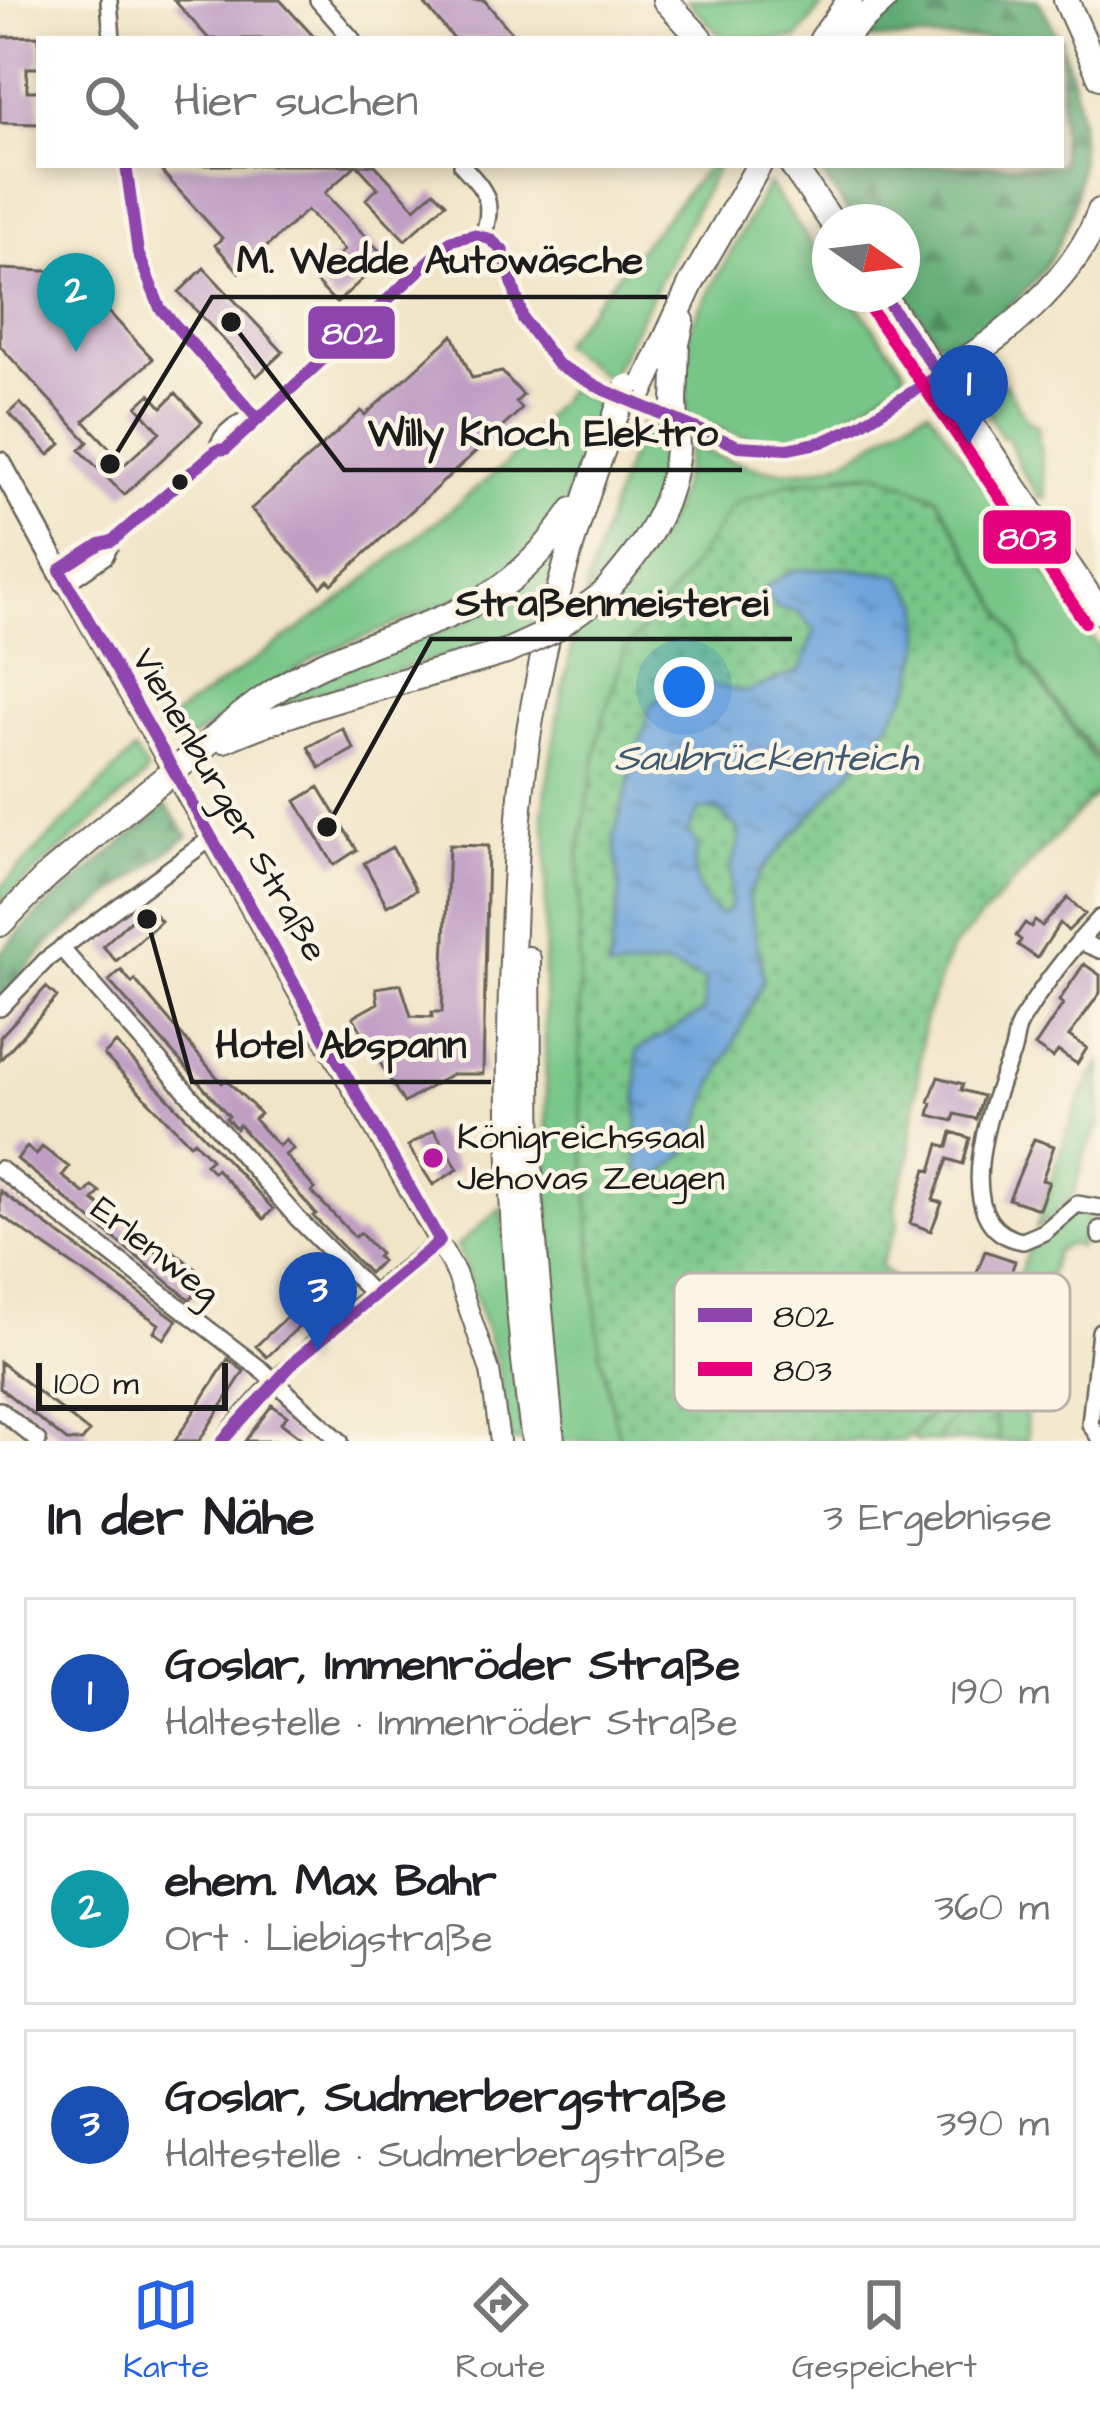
<!DOCTYPE html>
<html lang="de">
<meta charset="utf-8">
<style>
body{margin:0;font-family:"Architects Daughter",sans-serif;background:#f6f6f6;color:#202124}
.compass{position:absolute;left:812px;top:204px;width:108px;height:108px;border-radius:50%;background:#fff;box-shadow:0 6px 18px #0003;rotate:104deg}
.scale{position:absolute;left:36px;bottom:30px;width:192px;box-sizing:border-box;padding-left:12px;border:6px solid #1c1c1c;border-top:0;font-size:33px;line-height:42px;white-space:nowrap;color:#1c1c1c;-webkit-text-stroke:9px #fcf5e5;paint-order:stroke}
.you{position:absolute;left:684px;top:687px;width:42px;height:42px;margin:-30px;border:9px solid #fff;border-radius:50%;background:#1a73e8;box-shadow:0 0 0 18px #1a73e833}
.badge{display:grid;place-items:center;width:78px;height:78px;border-radius:50%;background:#2563eb;color:#fff;font-size:39px;font-weight:700}
.pin{position:absolute;translate:-50% -99px;filter:drop-shadow(0 3px 6px #0008)}
.pin::after{content:'';position:absolute;top:63px;width:42px;height:36px;background:inherit;clip-path:polygon(0 0,100% 0,50% 100%)}
.list{margin:0;padding:0;list-style:none}
h2{display:flex;justify-content:space-between;align-items:center;height:156px;margin:0;padding:0 48px;font-size:51px}
h2 small{font-size:39px;font-weight:400;color:#757577}
.list li{display:grid;grid-template-columns:78px 1fr auto;gap:36px;align-items:center;box-sizing:border-box;height:192px;margin:0 24px 24px;padding:0 24px;border:3px solid #e0e0e0;border-radius:0px}
.list b{display:block;font-size:45px;white-space:nowrap}
.list p{margin:0;font-size:39px;white-space:nowrap;color:#757577}
.list em{font-size:39px;font-style:normal;color:#757577}
.icon{flex:none;width:66px;height:66px;fill:none;stroke:currentColor;stroke-width:2;stroke-linecap:round;stroke-linejoin:round}
.map{position:relative;flex:none;width:1100px;height:1441px;overflow:hidden}
.search{position:absolute;background:#fff;box-shadow:0 6px 18px #0003;left:36px;right:36px;top:36px;height:132px;display:flex;align-items:center;gap:30px;box-sizing:border-box;padding:0 42px;border-radius:0px;color:#757577;font-size:45px}
.sheet{height:804px;background:#fff}
nav{display:flex;justify-content:space-around;align-items:center;box-sizing:border-box;height:168px;border-top:3px solid #e0e0e0;background:#fff;font-size:33px;color:#757577}
nav a{display:grid;justify-items:center;gap:6px}
nav .on{color:#2563eb}
.map>svg:first-child{display:block}
.green{fill:#77c687;stroke:#4a7152;stroke-width:3}
.forest{fill:url(#forest-firs);stroke:#3e6448;stroke-width:3}
.park{fill:url(#park-dots);stroke:#4a7152;stroke-width:3}
.water{fill:url(#water-ripples);stroke:#44607c;stroke-width:3;fill-rule:evenodd}
.building{fill:#c09ec4}
.lines{fill:none;stroke-linecap:round;stroke-linejoin:round}
.minor-casing{stroke:#676258;stroke-width:20}
.tertiary-casing{stroke:#676258;stroke-width:22}
.secondary-casing{stroke:#676258;stroke-width:26}
.primary-casing{stroke:#676258;stroke-width:28}
.trunk-casing{stroke:#676258;stroke-width:28}
.minor{stroke:#fff;stroke-width:15}
.tertiary{stroke:#fff;stroke-width:18}
.secondary{stroke:#fff;stroke-width:21}
.primary{stroke:#fff;stroke-width:24}
.trunk{stroke:#fff;stroke-width:24}
.trunk-bridge-casing{stroke:#676258;stroke-width:28;stroke-linecap:butt}
.trunk-bridge{stroke:#fff;stroke-width:24}
.bus-1-casing{stroke:#fcf5e5;stroke-width:21}
.bus-2-casing{stroke:#fcf5e5;stroke-width:21}
.bus-1{stroke:#8e44ad;stroke-width:12}
.bus-2{stroke:#e5007d;stroke-width:12}
.bus-dot{fill:#1c1c1c;stroke:#fcf5e5;stroke-width:4.5}
.poi-dot{fill:#b5179e;stroke:#fcf5e5;stroke-width:4.5}
.labels{text-anchor:middle;dominant-baseline:central;stroke-width:9;stroke-linejoin:round;paint-order:stroke}
.street-label{font-size:36px;fill:#1c1c1c;stroke:#fcf5e5}
.poi-label{font-size:36px;fill:#1c1c1c;stroke:#fcf5e5;text-anchor:start}
.water-label{font-size:39px;font-style:italic;fill:#405972;stroke:#fcf5e5}
.key{fill:#fcf5e5;stroke:#b9b4a9;stroke-width:3}
.key-label{font-size:33px;fill:#1c1c1c}
.leader{fill:none;stroke:#1c1c1c;stroke-width:4.5}
.callout-dot{fill:#1c1c1c;stroke:#fcf5e5;stroke-width:4.5}
.callout-label{font-size:39px;text-anchor:middle;font-weight:bold;fill:#1c1c1c;stroke:#fcf5e5;stroke-width:9;stroke-linejoin:round;paint-order:stroke}
.line-badge{stroke:#fcf5e5;stroke-width:4.5}
.badge-label{font-size:33px;text-anchor:middle;font-weight:bold;fill:#fff}
</style>
<div class="map">
<svg width="1100" height="1441" viewBox="0 0 1100 1441">
<defs>
<pattern id="forest-firs" width="22" height="20" patternUnits="userSpaceOnUse" patternTransform="scale(3)"><rect width="22" height="20" fill="#61ab74"/><path d="M5 1l3.5 6h-7zM16 11l3.5 6h-7z" fill="#4f8a5e"/></pattern>
<pattern id="park-dots" width="8" height="8" patternUnits="userSpaceOnUse" patternTransform="scale(3)"><rect width="8" height="8" fill="#77c687"/><path d="M2 2h.1M6 6h.1" fill="none" stroke="#61a06e" stroke-width="1.8" stroke-linecap="round"/></pattern>
<pattern id="water-ripples" width="26" height="14" patternUnits="userSpaceOnUse" patternTransform="scale(3)"><rect width="26" height="14" fill="#6da4db"/><path d="M2 4q2-2 4 0t4 0M15 11q2-2 4 0t4 0" fill="none" stroke="#5985b1"/></pattern>
</defs>
<rect width="100%" height="100%" fill="#fcf5e5"/>
<filter id="ink" filterUnits="userSpaceOnUse"><feTurbulence type="fractalNoise" baseFrequency=".00833" numOctaves="2"/><feDisplacementMap in="SourceGraphic" scale="24" xChannelSelector="R" yChannelSelector="G"/><feConvolveMatrix kernelMatrix="1 2 1 2 8 2 1 2 1" color-interpolation-filters="sRGB"/></filter>
<filter id="wash" filterUnits="userSpaceOnUse"><feTurbulence type="fractalNoise" baseFrequency=".004" numOctaves="4" result="noise"/><feDisplacementMap in="SourceGraphic" scale="48" xChannelSelector="R" yChannelSelector="G"/><feGaussianBlur stdDeviation="2.7" result="paint"/><feColorMatrix in="noise" values="0 0 0 0 0 0 0 0 0 0 0 0 0 0 0 0 0 1.4 0 .05"/><feComposite in="paint" operator="in"/></filter>
<g filter="url(#wash)">
<rect width="100%" height="100%" fill="#f1e5c8"/>
<!-- green -->
<path class="green" d="M687,0H826L797,39H723Z
M709,165H718L609,380L560,344Z
M768,184L830,269V294H849L905,370L900,380C820,439 783,462 687,415L684,374L690,327Z
M1004,382L1027,420L1037,426L1046,497H1039L1019,466L1009,439L1001,436L975,390H992Z
M568,389L599,405L568,497L548,534L490,586L317,656L185,743L167,737L160,726L342,599L506,464Z
M929,409L1100,649V761L1023,657L1019,641L937,497L878,473L841,474L677,588L625,650L579,851L580,1095L600,1354L620,1441H559L543,1268L549,1252L544,974L547,840L543,815C561,672 589,558 642,424L667,434L663,487L622,560L592,587L594,615C647,560 678,524 689,445C745,468 797,485 855,454C880,441 902,419 929,409Z
M548,560L556,565L536,625C444,666 342,676 250,720L257,709L352,659L463,622L494,606Z
M134,751L147,770L143,778L0,903V888Z
M1100,1063V1125L1086,1150L1073,1196L1035,1231C1054,1174 1068,1114 1100,1063Z
M502,1207L523,1441H509L497,1362L457,1246Z
M1076,1210H1091L1080,1247L1070,1244L1056,1251L1022,1374L1028,1441H916L911,1435L971,1371L932,1325L950,1276L1012,1296L1029,1247L1047,1237Z"/>
<!-- forest -->
<path class="forest" d="M904,0H1038C1100,97 1100,234 1005,310C988,321 970,337 950,343L936,340L902,290V222H855L816,165H1061V39H866Z
M167,806L188,836L53,940L0,997V953L37,914Z"/>
<!-- park -->
<path class="park" d="M878,473L937,497L1019,641L1023,657L1100,768V787L1095,794L951,950L924,1022L909,1160L895,1201L898,1225L880,1265L971,1370L905,1441H620L600,1354L580,1095L579,851L601,726L625,650L677,588L734,504L789,483Z
M977,1404C996,1409 997,1424 999,1441H937C943,1426 961,1408 977,1404Z"/>
<!-- water -->
<path class="water" d="M842,568L900,575L922,604V643L912,685L877,742L763,869L748,895L764,980L711,1090L692,1147L655,1181L638,1169L637,1050L704,1011L705,980L664,965L608,971L620,892L614,836L650,707L683,679L745,692L800,671L815,630L798,612L777,608L763,589L794,570ZM699,809L718,811L739,830V843L731,866L730,909L720,915C698,899 689,872 698,846L688,832Z"/>
<g id="blocks">
<!-- building -->
<path class="building" d="M174,0H280L316,39H209Z
M421,0H484L517,39H454Z
M39,36V68H27V91H39V124L0,123V37Z
M156,165H356L325,193L386,258L336,303L313,279L344,250L307,210L239,272L215,245L222,238Z
M357,165H375L415,208L434,191L446,203L405,240L366,199L378,188Z
M204,268L283,352L257,376L179,292Z
M0,269L88,273L87,289L153,359L84,421L125,464L160,432L137,406L150,394L162,407L176,393L202,422L124,495L80,450L88,442L0,346Z
M453,335L472,378L502,372L523,395L516,402L522,409L332,584L328,580L321,587L251,509L361,411L365,415Z
M20,403L61,444L49,455L9,413Z
M342,728L354,749L320,768L308,747Z
M319,787L357,850L334,865L296,801Z
M449,845L488,846L483,1074H452L404,1103L353,1017L378,1003L376,988L401,984L411,1016L432,1017V1012H442Z
M392,847L416,890L387,906L364,863Z
M1068,898L1085,914L1068,931L1060,923L1037,958L1018,945L1021,940L1016,936L1025,923L1031,927L1035,921L1042,926Z
M146,905L161,921L116,961L103,946Z
M1084,964L1100,975V993L1069,1036L1087,1048L1077,1064L1058,1051L1053,1058L1035,1046L1063,1004L1059,1001Z
M121,970L132,983L135,980L222,1083L226,1080L253,1106L260,1114L254,1119L272,1139L279,1146L285,1140L293,1149L285,1155L315,1189L312,1192L355,1237L360,1233L380,1254L377,1257L381,1261L369,1273L313,1216L316,1214L239,1125L236,1129L226,1118L229,1116L109,981Z
M46,987L57,997L0,1060V1037Z
M116,1043L273,1209L264,1219L216,1169L213,1172L205,1164L211,1159L194,1141L190,1144L104,1055Z
M938,1077L963,1084L961,1090L983,1096L976,1119L955,1114L953,1121L929,1115L932,1103L929,1102Z
M434,1130L458,1169L433,1185L408,1146Z
M952,1132L970,1138L963,1164L948,1159L933,1200L942,1203L931,1231L910,1223L926,1169L931,1171L939,1144L948,1147Z
M1034,1139L1054,1146L1042,1180L1049,1182L1039,1209L1009,1199Z
M27,1147L36,1155L42,1147L69,1167L62,1176L85,1194L92,1186L100,1192L93,1200L165,1259L172,1250L199,1272L192,1281L200,1288L190,1300L17,1159Z
M0,1191L177,1320L164,1339L154,1332L159,1324L0,1215Z
M985,1251L1015,1261L1006,1289L975,1278Z
M332,1274L342,1285L267,1357L256,1346Z
M228,1359L244,1371L234,1387L199,1441H175Z
M0,1362L89,1432L82,1441H67L0,1388Z
M272,1405L287,1416L281,1423L305,1441H245Z"/>
</g>
</g>
<g filter="url(#ink)">
<use href="#blocks" fill-opacity="0" stroke="#676258" stroke-width="3"/>
<g class="lines">
<defs>
<path id="minor" d="M109,0L112,39
M318,0L352,39
M126,165L138,253L160,308L256,417
M462,165C487,193 494,200 483,237
M217,450C221,432 239,421 256,417
M60,570L100,544L112,541L217,450L226,449L452,240L473,235L490,239L503,251L523,319L557,364L604,390L738,446L788,449L822,442L858,426L939,375
M66,583L105,556L112,541
M1100,918C1071,949 1043,985 1021,1021C1014,1033 1016,1044 1011,1056C991,1101 945,1229 1023,1241L1044,1232L1077,1204L1100,1208
M1079,941L1100,950
M61,948L297,1218L372,1293
M0,1008L47,959L210,839
M0,1169L263,1371L340,1441
M1100,1229V1236
M1100,1331L1090,1424L1100,1439
M0,1410L38,1441
M222,1441C283,1362 361,1302 440,1241"/>
<path id="tertiary" d="M66,583L456,1273L490,1371L500,1441"/>
<path id="secondary" d="M0,463L66,583"/>
<path id="primary" d="M665,0L701,39
M792,165L832,222
M882,294L1100,612"/>
<path id="trunk" d="M1066,0L1100,77
M842,38L884,0
M822,39L850,0
M939,375C1002,341 1075,279 1100,211
M641,392L692,282L759,165
M675,402L677,344L682,321
M603,594C642,550 672,510 677,450
M224,740C315,700 411,681 506,652
M199,751C236,718 274,687 319,666C430,614 497,623 573,510
M0,924L47,876L147,792
M528,959L530,1197L552,1441
M534,1441C511,1281 506,1119 512,957C515,872 518,786 534,702C552,603 580,507 617,412"/>
</defs>
<!-- minor casing -->
<use href="#minor" class="minor-casing"/>
<!-- tertiary casing -->
<use href="#tertiary" class="tertiary-casing"/>
<!-- secondary casing -->
<use href="#secondary" class="secondary-casing"/>
<!-- primary casing -->
<use href="#primary" class="primary-casing"/>
<!-- trunk casing -->
<use href="#trunk" class="trunk-casing"/>
<!-- minor -->
<use href="#minor" class="minor"/>
<!-- tertiary -->
<use href="#tertiary" class="tertiary"/>
<!-- secondary -->
<use href="#secondary" class="secondary"/>
<!-- primary -->
<use href="#primary" class="primary"/>
<!-- trunk -->
<use href="#trunk" class="trunk"/>
<defs>
<path id="trunk-bridge" d="M675,402L677,450
M617,412L627,387
M506,652L552,631L603,594
M147,792L199,751"/>
</defs>
<!-- trunk-bridge casing -->
<use href="#trunk-bridge" class="trunk-bridge-casing"/>
<!-- trunk-bridge -->
<use href="#trunk-bridge" class="trunk-bridge"/>
<defs>
<path id="bus-1" d="M126,165L138,253L160,308L256,417
M882,294L939,375
M60,570L100,544L112,541L217,450L226,449L452,240L473,235L490,239L503,251L523,319L557,364L604,390L738,446L788,449L822,442L858,426L939,375
M60,570L440,1241
M222,1441L297,1359L440,1241"/>
<path id="bus-2" d="M867,304L1085,622"/>
</defs>
<!-- bus-1 casing -->
<use href="#bus-1" class="bus-1-casing"/>
<!-- bus-2 casing -->
<use href="#bus-2" class="bus-2-casing"/>
<!-- bus-1 -->
<use href="#bus-1" class="bus-1"/>
<!-- bus-2 -->
<use href="#bus-2" class="bus-2"/>
</g>
</g>
<!-- markers -->
<circle class="bus-dot" cx="180" cy="482" r="10"/>
<circle class="poi-dot" cx="433" cy="1158" r="12"/>
<g class="labels">
<!-- street labels -->
<g class="street-label">
<text transform="translate(229 805) rotate(60)">Vienenburger Straße</text>
<text transform="translate(155 1251) rotate(38)">Erlenweg</text>
</g>
<!-- poi labels -->
<g class="poi-label">
<text x="457" y="1137">Königreichssaal<tspan x="457" dy="41">Jehovas Zeugen</tspan></text>
</g>
<!-- water labels -->
<g class="water-label">
<text x="766" y="759">Saubrückenteich</text>
</g>
</g>
<!-- legend -->
<rect x="674" y="1273" width="396" height="138" rx="18" class="key"/>
<rect x="698" y="1308" width="54" height="14" fill="#8e44ad"/>
<rect x="698" y="1362" width="54" height="14" fill="#e5007d"/>
<g class="key-label">
<text x="773" y="1327">802</text>
<text x="773" y="1381">803</text>
</g>
<!-- callouts -->
<path class="leader" d="M110 464L212 297H667M231 322L344 470H742M327 827L431 639H792M147 919L192 1082H491"/>
<g class="callout-dot">
<circle cx="110" cy="464" r="12"/>
<circle cx="231" cy="322" r="12"/>
<circle cx="327" cy="827" r="12"/>
<circle cx="147" cy="919" r="12"/>
</g>
<g class="callout-label">
<text x="440" y="273">M. Wedde Autowäsche</text>
<text x="543" y="446">Willy Knoch Elektro</text>
<text x="612" y="616">Straßenmeisterei</text>
<text x="341" y="1058">Hotel Abspann</text>
</g>
<g class="line-badge">
<rect x="306" y="304" width="91" height="57" rx="12" fill="#8e44ad"/>
<rect x="981" y="508" width="92" height="58" rx="12" fill="#e5007d"/>
</g>
<g class="badge-label">
<text x="352" y="344">802</text>
<text x="1027" y="549">803</text>
</g>
</svg>
<svg class="compass" viewBox="-18 -18 36 36"><path d="M0-13l5 13h-10z" fill="#e53935"/><path d="M0 13l5-13h-10z" fill="#757577"/></svg>
<div class="scale">100 m</div>
<div class="you"></div>
<div class="pin badge" style="left:969px;top:444px;background:#1a4fb4">1</div>
<div class="pin badge" style="left:76px;top:352px;background:#0f9aa8">2</div>
<div class="pin badge" style="left:318px;top:1351px;background:#1a4fb4">3</div>
<div class="search"><svg class="icon" aria-label="search" viewBox="0 0 24 24"><circle cx="10" cy="10" r="6"/><path d="M15 15l6 6"/></svg>Hier suchen</div>
</div>
<section class="sheet">
<h2>In der Nähe<small>3 Ergebnisse</small></h2>
<ul class="list">
<li><span class="badge" style="background:#1a4fb4">1</span><div><b>Goslar, Immenröder Straße</b><p>Haltestelle · Immenröder Straße</p></div><em>190 m</em></li>
<li><span class="badge" style="background:#0f9aa8">2</span><div><b>ehem. Max Bahr</b><p>Ort · Liebigstraße</p></div><em>360 m</em></li>
<li><span class="badge" style="background:#1a4fb4">3</span><div><b>Goslar, Sudmerbergstraße</b><p>Haltestelle · Sudmerbergstraße</p></div><em>390 m</em></li>
</ul>
</section>
<nav>
<a class="on"><svg class="icon" aria-label="map" viewBox="0 0 24 24"><path d="M3 6l6-2 6 2 6-2v14l-6 2-6-2-6 2zM9 4v14M15 6v14"/></svg>Karte</a>
<a><svg class="icon" aria-label="directions" viewBox="0 0 24 24"><path d="M12 3l9 9-9 9-9-9zM9 14v-3h6M13 9l2 2-2 2"/></svg>Route</a>
<a><svg class="icon" aria-label="saved" viewBox="0 0 24 24"><path d="M7 4h10v16l-5-4-5 4z"/></svg>Gespeichert</a>
</nav>
